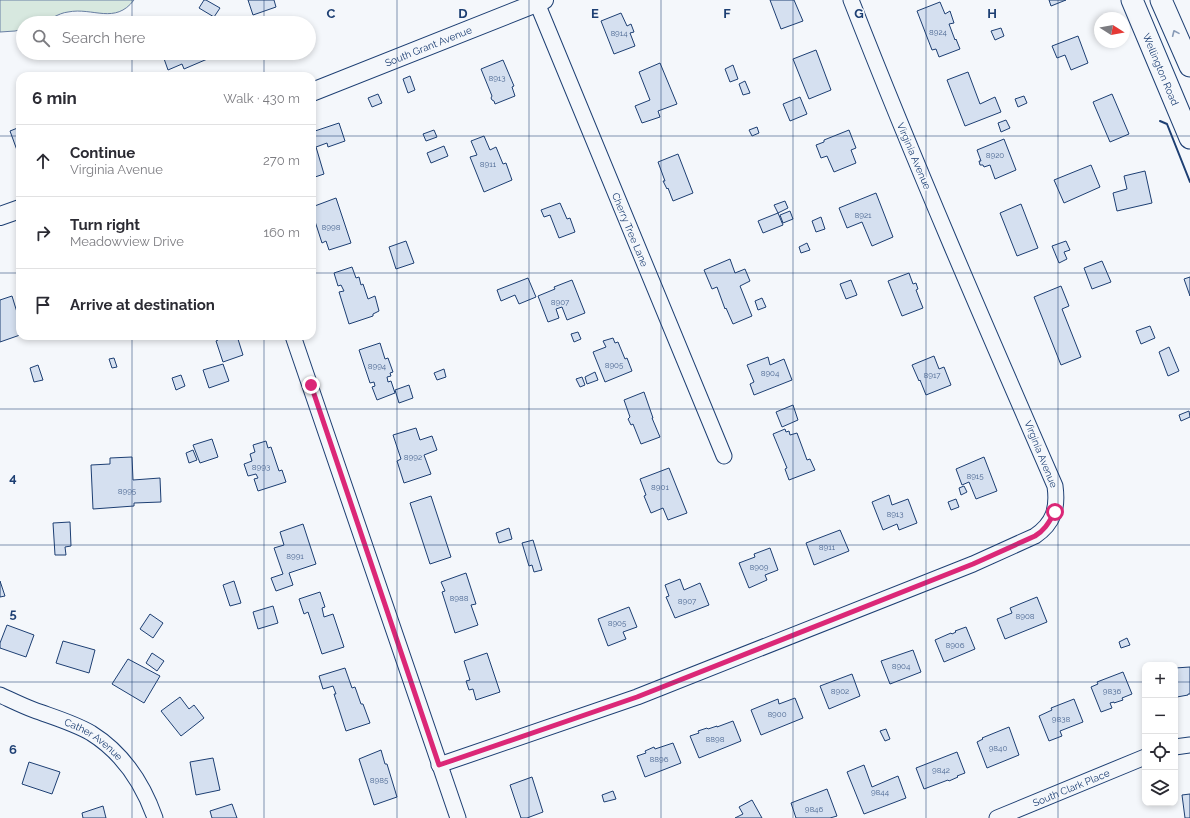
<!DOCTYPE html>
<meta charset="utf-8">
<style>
body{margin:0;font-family:Raleway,sans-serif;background:#f7f7f7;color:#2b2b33}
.controls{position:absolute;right:12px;bottom:12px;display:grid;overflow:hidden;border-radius:8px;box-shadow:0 2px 6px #0003}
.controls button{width:36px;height:36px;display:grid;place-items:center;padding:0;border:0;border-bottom:1px solid #e1e1e2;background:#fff;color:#2b2b33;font:20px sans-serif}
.compass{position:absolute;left:1094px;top:12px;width:36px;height:36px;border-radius:50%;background:#fff;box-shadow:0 2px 6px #0003;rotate:101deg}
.stop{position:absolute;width:12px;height:12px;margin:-9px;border:3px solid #db2777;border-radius:50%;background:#fff}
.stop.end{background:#db2777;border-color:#fff;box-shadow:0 1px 4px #0008}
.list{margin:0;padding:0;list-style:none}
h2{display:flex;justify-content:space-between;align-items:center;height:52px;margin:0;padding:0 16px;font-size:17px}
h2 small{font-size:13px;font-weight:400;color:#7c7c81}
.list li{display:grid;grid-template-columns:26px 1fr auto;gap:12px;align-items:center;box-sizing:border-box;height:72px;padding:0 16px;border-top:1px solid #e1e1e2}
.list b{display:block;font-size:15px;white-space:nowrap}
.list p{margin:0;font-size:13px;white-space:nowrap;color:#7c7c81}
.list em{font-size:13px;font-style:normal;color:#7c7c81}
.icon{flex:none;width:22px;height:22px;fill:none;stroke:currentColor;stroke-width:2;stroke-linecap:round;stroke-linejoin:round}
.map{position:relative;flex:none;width:1190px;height:818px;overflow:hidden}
.search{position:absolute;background:#fff;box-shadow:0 2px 6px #0003;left:16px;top:16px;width:300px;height:44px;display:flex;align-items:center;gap:10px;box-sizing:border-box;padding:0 14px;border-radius:22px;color:#7c7c81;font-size:15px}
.panel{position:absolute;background:#fff;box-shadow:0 2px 6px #0003;left:16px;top:72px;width:300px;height:268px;border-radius:12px}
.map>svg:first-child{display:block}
.green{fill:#d7e8df;stroke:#687fa3}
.building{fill:#d5e0f0;stroke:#1d3f73}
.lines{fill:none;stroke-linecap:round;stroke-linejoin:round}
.minor-casing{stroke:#1d3f73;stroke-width:17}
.tertiary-casing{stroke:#1d3f73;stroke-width:20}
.secondary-casing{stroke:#1d3f73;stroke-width:23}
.minor{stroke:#f4f7fb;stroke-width:15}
.tertiary{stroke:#f4f7fb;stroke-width:18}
.secondary{stroke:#f4f7fb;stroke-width:21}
.wall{stroke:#1d3f73;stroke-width:2}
.oneway{stroke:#889bb7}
.route{stroke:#db2777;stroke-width:5}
.grid{fill:none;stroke:#1d3f73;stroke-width:1;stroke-opacity:0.55}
.labels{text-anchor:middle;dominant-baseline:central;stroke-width:3;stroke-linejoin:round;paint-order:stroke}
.number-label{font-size:8px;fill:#4b6792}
.street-label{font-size:10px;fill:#1d3f73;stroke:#f4f7fb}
.grid-label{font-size:13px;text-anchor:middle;font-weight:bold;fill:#1d3f73;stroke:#f4f7fb;stroke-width:3;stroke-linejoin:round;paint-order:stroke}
</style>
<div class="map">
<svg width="1190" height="818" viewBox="0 0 1190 818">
<rect width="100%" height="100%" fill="#f4f7fb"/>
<!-- green -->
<path class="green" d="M0,0H134C115,25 93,7 68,12C58,13 49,21 39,23C34,24 28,23 23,23V29L15,31L0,32Z"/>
<!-- building -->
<path class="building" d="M204,0H206L220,8L214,17L199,8Z
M248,0H274L276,7L253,15Z
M770,0H794L803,21L781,29Z
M1049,0H1066L1051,6Z
M940,2L945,14L950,11L954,23L949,24L955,40L956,39L960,49L939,57L936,49L932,50L917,11Z
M621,13L627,26L631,24L634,32L630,33L635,46L614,54L601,21Z
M1001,28L1004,36L995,40L991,31Z
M1078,36L1088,63L1071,70L1065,55L1057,58L1052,46Z
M816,50L831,90L809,99L793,59Z
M162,53H218L219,54L184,69L182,64L168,70Z
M503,60L514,86L512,87L515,96L495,104L494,101L492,100L491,98L492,96L481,69Z
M660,63L677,104L658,111L660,117L642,123L635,106L650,100L639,72Z
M733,65L738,79L730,82L725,69Z
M968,72L980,104L995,97L1001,112L965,126L947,80Z
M410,76L415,90L408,93L403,79Z
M745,81L750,93L743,95L739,84Z
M378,94L382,103L372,107L368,98Z
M1112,94L1129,134L1110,142L1093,102Z
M1024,96L1027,103L1018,107L1015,99Z
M800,97L807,114L790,121L783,104Z
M1006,120L1010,128L1001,132L998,123Z
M339,123L345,141L328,147L327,143L316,147L324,174L312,178V132Z
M20,127V153H18L10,131Z
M757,127L759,133L752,136L749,130Z
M434,130L437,137L426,141L423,134Z
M849,130L856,148L851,150L856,163L834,172L827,156L821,158L816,145L824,142V140Z
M484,136L490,150L496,147L503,164L506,163L512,180L484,192L470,157L477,155L471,141Z
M1004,139L1016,170L995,179L990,165L984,167L983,165H980L979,161H981L977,150Z
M444,146L448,156L431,163L427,153Z
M678,154L693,193L673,201L668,188L667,189L663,181H665L658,162Z
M1091,165L1100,187L1064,203L1054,180Z
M1145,171L1152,203L1117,211L1113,193L1127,189L1124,176Z
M876,193L893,237L872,246L862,222L847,228L839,208Z
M336,198L351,243L329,250L326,241L322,243L312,212V207Z
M785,201L788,208L778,213L774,205Z
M560,203L567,219L570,218L575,232L559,238L550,215L544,217L541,210Z
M1021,204L1038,248L1017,256L1000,213Z
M790,211L793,219L783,223L780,215Z
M778,213L783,225L763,233L758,221Z
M821,217L825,229L816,232L812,221Z
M406,241L414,263L396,269L389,247Z
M1066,241L1070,250L1064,252L1067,259L1059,263L1052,246Z
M807,243L810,250L801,253L799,247Z
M730,259L735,273L745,269L750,281L740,286L752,316L733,324L726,308L725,309L717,287L712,289L704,270Z
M1102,261L1111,282L1092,289L1084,268Z
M352,267L356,278L359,277L361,285L363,284L368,299L375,296L379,311L373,314V316L349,324L339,292L344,291L341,285L338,286L334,273Z
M909,273L913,284L916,283L918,289L916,290L923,308L902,316L888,281Z
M1190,277V296L1184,279Z
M528,278L536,297L519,304L515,295L501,301L497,290Z
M572,280L585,313L567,320L562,307L556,309L559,318L548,322L538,296L555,289L554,287Z
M851,280L857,295L846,299L840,284Z
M1061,286L1069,306L1062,309L1081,357L1061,365L1034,297Z
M12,296L20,322V335L0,342V300Z
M762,298L766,307L758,310L755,301Z
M1150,326L1155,338L1141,344L1136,331Z
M578,332L581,339L574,342L571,334Z
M217,336H237L243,355L223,362L216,341L218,340Z
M613,338L615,343L618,342L625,359L627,358L632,371L605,382L593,352L606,347L603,341Z
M380,343L385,359L388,358L393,372L390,373L391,376L387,377L388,382L391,381L395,393L377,400L372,387L375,386L374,382L370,383L359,350Z
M1169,347L1179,371L1168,376L1159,352Z
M934,356L939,369L944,367L951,385L926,395L920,380L919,381L912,365Z
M768,357L770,365L784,359L792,380L754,395L750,384L754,382L747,365Z
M114,358L117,367L112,368L109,359Z
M223,364L229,381L209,388L203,370Z
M38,365L43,380L34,382L30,368Z
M444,369L446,377L437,380L434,373Z
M595,372L598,380L587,384L585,377Z
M181,375L185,386L176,390L172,378Z
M582,377L585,385L580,387L576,379Z
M409,385L413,398L399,403L395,390Z
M644,392L653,418H652L660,437L641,444L633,424L631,425L628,419L630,417L624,400Z
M793,405L798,420L782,427L776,412Z
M1189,411L1190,417L1181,421L1179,415Z
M416,428L420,440L432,436L437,450L424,455L431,474L404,483L397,461L401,459L393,435Z
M785,429L786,432L789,431L790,435L797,433L807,460L810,459L815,470L789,480L785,469L787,468L773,434Z
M212,439L218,457L200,463L193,445Z
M266,441L268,448L271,447L279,471L282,470L286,482L258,491L254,479L258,478L256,474L248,476L244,464L252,461L250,454L255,452L253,445Z
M193,450L197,460L189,463L186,453Z
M132,457L133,480L160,478L161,502L134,503V506L93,509L91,465L110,464V458Z
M984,457L997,491L976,499L969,482L962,485L956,469Z
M669,468L687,513L668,520L663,508L651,513L644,496L646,495L640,479Z
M964,486L967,492L961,495L959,488Z
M889,495L892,505L908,499L917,523L899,530L897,524L883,530L872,502Z
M431,496L451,557L430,564L410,503Z
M956,499L959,507L951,510L948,502Z
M70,522L71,546L65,547L66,555H55L53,523Z
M303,524L316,564L289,573L293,585L276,591L271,578L283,574L274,548L284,545L280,532Z
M509,528L512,539L499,543L496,533Z
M840,530L849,551L814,565L806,543Z
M533,540L542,570L534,572L532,565L529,566L522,543Z
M770,548L778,570L765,575L767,580L749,588L739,563L755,557L754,554Z
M466,573L476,604L471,605L478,625L455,633L442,592L445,591L441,582Z
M680,579L684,590L700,583L709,605L675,618L666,597L669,596L665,585Z
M0,581L5,596L0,597Z
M234,581L241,603L230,606L223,585Z
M320,592L325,607L322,608L324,617L333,614L344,647L322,654L308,612L304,614L299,599Z
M1037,597L1047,622L1005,639L997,619L1012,613L1010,608Z
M273,606L278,623L258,629L253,612Z
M629,607L637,627L623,632L626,639L608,646L598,619Z
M150,614L163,623L153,638L140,629Z
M7,625L34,635L26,657L0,648V643Z
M966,627L975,649L944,662L935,640L951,633L952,634L956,632L955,631Z
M1127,638L1130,645L1121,648L1119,642Z
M63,641L95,650L89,673L56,663Z
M913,650L921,672L890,684L881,661Z
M152,653L164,661L157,671L146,663Z
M487,653L500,692L476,700L473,689L469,690L466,681L470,680L464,661Z
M128,659L160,676L144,703L112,684Z
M1190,667V694H1188V695L1177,697V695H1175V668Z
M345,668L352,688L355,687L361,704H363L370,723L346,731L334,694H336L333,686L323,689L319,676Z
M1123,672L1132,694L1122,698L1123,700L1114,703V702L1110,703L1112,708L1101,712L1091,687L1098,684L1097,682Z
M852,674L860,696L829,709L820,686Z
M180,697L189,709L194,705L204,718L181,736L161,711Z
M795,698L803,718L761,735L751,710L778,699L779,704Z
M1074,699L1083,722L1060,731L1062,736L1049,741L1039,716L1052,710L1051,708Z
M733,721L741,741L699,758L690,736L699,733L698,731L707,728L708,729L717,726V727Z
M1009,727L1019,755L987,768L977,742L983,739L982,738Z
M886,729L890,739L885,741L880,731Z
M673,743L681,763L645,777L637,756L646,753L645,751L654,747L655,749Z
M381,750L385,764H387L397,797L374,805L359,759Z
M957,752L965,773L957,776L958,777L949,781L948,780L924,789L916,768Z
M213,758L220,790L196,795L190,762Z
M29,762L60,772L52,794L22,784Z
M864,765L872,787L898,776L906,798L864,814L847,772Z
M532,777L543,812L527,818H521L510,785Z
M827,789L837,816L830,818H796L791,803Z
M613,791L616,799L604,802L602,795Z
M1190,794V818H1185L1182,795Z
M752,800L762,818H735L743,814L739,807Z
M232,804L237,818H212L210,811Z
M103,806L106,818H83L82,813Z"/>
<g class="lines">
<defs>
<g id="minor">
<path id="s1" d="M537,3L724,456"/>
<path d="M293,336L458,818"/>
<path id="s2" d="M0,695C11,700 23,706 34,710C53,717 74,723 91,733C123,753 143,784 155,818"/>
<path d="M1175,747L1190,745"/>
<path d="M439,765L637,697L973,564L1035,536C1054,523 1058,508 1055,486C985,325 915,164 851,0"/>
<path id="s3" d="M997,818L1145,757"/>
</g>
<g id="tertiary">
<path id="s4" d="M312,92L544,0"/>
<path d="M0,216L20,209"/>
</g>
<g id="secondary">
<path id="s5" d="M1132,0L1190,138"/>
<path d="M1161,0L1190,66"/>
</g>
</defs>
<!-- minor casing -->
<use href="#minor" class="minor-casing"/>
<!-- tertiary casing -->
<use href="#tertiary" class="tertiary-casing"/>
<!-- secondary casing -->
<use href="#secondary" class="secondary-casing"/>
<!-- minor -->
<use href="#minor" class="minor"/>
<!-- tertiary -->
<use href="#tertiary" class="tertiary"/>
<!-- secondary -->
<use href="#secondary" class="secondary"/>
<!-- wall -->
<path class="wall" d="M1160,121L1167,124L1190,182"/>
</g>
<!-- one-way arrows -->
<defs><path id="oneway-chevron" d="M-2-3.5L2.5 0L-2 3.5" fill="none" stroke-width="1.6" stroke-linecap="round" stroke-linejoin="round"/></defs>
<use class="oneway" href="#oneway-chevron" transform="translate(1175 33) rotate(-114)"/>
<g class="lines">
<!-- route -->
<path class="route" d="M311,385L439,765L637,697L973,564L1035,536C1045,530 1049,522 1055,512"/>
</g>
<!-- grid -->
<path class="grid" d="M132,0V23M264,0V23M397,0V818M529,0V818M661,0V818M793,0V818M926,0V818M1058,0V818M132,53V76M264,53V76M0,136H20M312,136H1190M0,273H20M312,273H1190M132,336V818M264,336V818M0,409H1190M0,545H1190M0,682H1145M1175,682H1190"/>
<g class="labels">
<!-- number labels -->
<g class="number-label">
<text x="938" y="32">8924</text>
<text x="619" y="33">8914</text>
<text x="497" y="78">8913</text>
<text x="995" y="155">8920</text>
<text x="488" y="164">8911</text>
<text x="863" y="215">8921</text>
<text x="331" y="227">8998</text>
<text x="560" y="302">8907</text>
<text x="614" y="365">8905</text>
<text x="377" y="366">8994</text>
<text x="770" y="373">8904</text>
<text x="932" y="375">8917</text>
<text x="413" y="457">8992</text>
<text x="261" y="467">8993</text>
<text x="975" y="476">8915</text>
<text x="660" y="487">8901</text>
<text x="127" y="491">8995</text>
<text x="895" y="514">8913</text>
<text x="827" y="547">8911</text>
<text x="295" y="556">8991</text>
<text x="759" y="567">8909</text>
<text x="459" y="598">8988</text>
<text x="687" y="601">8907</text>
<text x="1025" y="616">8908</text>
<text x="617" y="623">8905</text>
<text x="955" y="645">8906</text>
<text x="901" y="666">8904</text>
<text x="840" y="691">8902</text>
<text x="1112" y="691">9836</text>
<text x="777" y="714">8900</text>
<text x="1061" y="719">9838</text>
<text x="715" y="739">8898</text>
<text x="998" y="748">9840</text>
<text x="659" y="759">8896</text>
<text x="941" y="770">9842</text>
<text x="379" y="780">8985</text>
<text x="880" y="792">9844</text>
<text x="814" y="809">9846</text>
</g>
<!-- street labels -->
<g class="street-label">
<text stroke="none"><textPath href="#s4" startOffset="125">South Grant Avenue</textPath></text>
<text stroke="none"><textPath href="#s5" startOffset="75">Wellington Road</textPath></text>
<text transform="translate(914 156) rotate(67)">Virginia Avenue</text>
<text stroke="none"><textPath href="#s1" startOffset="245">Cherry Tree Lane</textPath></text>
<text transform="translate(1041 454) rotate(68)">Virginia Avenue</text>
<text stroke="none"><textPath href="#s2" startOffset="104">Cather Avenue</textPath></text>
<text stroke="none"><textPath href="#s3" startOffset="80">South Clark Place</textPath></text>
</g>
</g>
<g class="grid-label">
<text x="331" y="18">C</text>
<text x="463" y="18">D</text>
<text x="595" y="18">E</text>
<text x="727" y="18">F</text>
<text x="859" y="18">G</text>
<text x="992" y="18">H</text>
<text x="13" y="482">4</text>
<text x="13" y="618">5</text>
<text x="13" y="754">6</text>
</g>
</svg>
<div class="controls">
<button>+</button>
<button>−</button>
<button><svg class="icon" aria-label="locate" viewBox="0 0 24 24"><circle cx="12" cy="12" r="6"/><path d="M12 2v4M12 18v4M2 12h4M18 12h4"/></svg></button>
<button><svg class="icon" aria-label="layers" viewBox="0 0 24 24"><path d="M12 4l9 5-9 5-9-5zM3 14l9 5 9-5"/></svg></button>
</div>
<svg class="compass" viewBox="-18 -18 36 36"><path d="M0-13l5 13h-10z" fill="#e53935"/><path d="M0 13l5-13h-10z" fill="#7c7c81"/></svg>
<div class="stop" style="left:1055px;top:512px"></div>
<div class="stop end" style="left:311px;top:385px"></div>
<div class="search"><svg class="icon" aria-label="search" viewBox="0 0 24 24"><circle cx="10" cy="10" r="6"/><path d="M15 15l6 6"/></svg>Search here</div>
<section class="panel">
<h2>6 min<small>Walk · 430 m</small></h2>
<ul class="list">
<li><svg class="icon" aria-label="ahead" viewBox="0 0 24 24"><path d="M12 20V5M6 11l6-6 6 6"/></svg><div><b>Continue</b><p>Virginia Avenue</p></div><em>270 m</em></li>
<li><svg class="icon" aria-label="right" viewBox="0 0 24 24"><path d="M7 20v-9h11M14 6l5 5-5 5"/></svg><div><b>Turn right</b><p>Meadowview Drive</p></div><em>160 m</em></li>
<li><svg class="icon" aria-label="arrive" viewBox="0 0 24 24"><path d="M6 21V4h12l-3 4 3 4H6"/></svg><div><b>Arrive at destination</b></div></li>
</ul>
</section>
</div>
